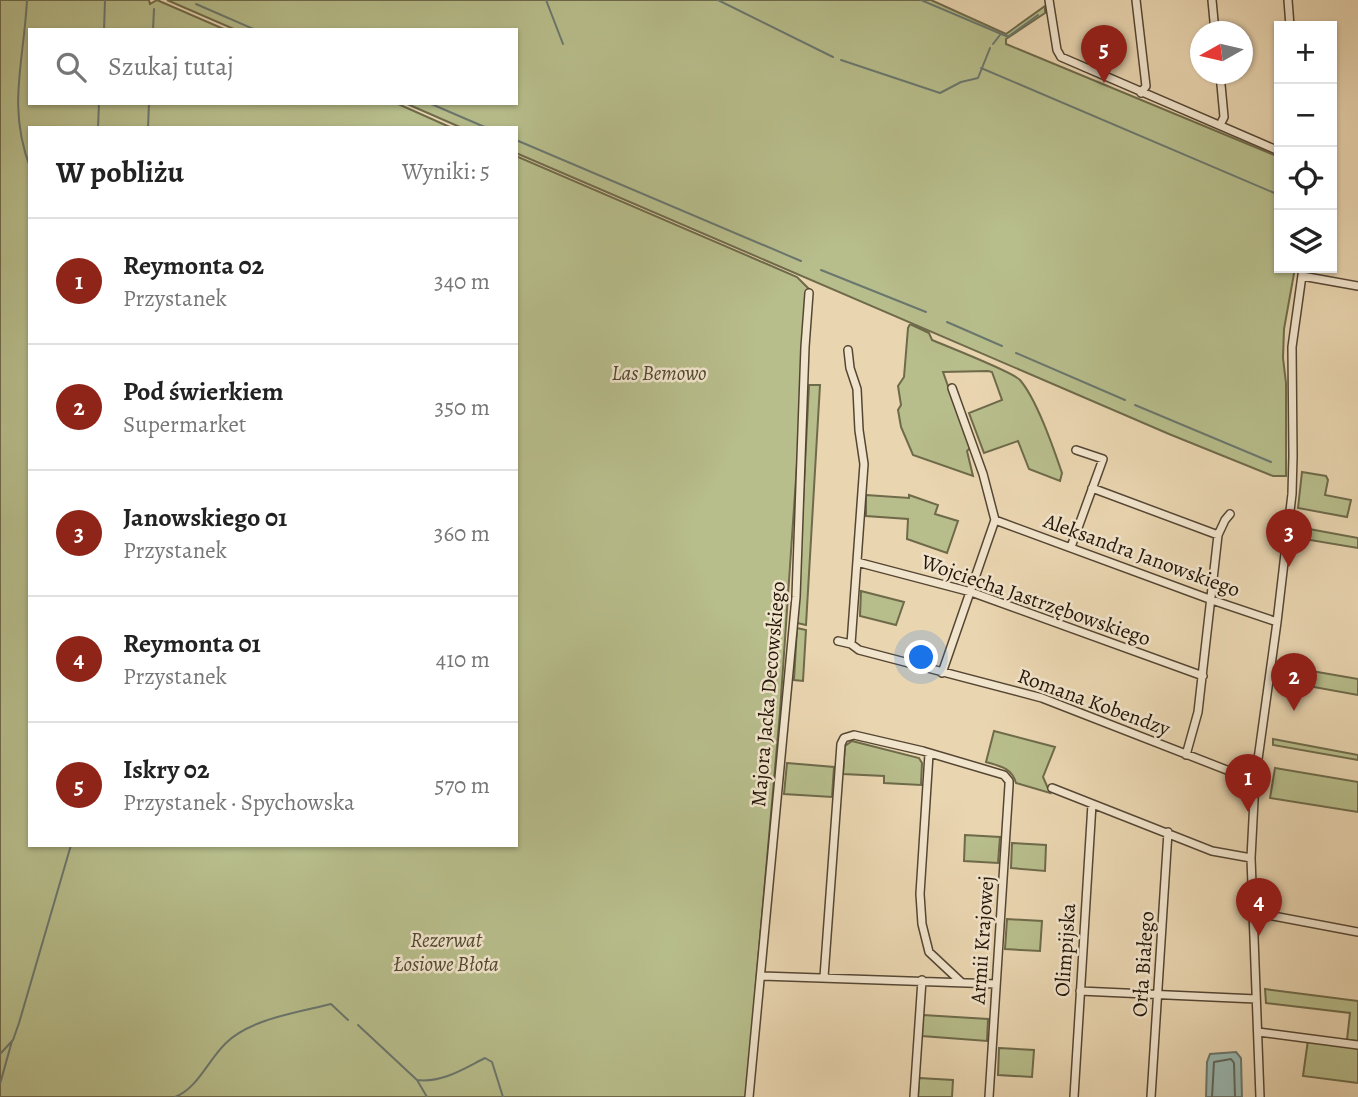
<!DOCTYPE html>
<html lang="pl">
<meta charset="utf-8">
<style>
body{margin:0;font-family:Alegreya,serif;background:#f2f2f2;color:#222}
.controls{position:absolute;right:21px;top:21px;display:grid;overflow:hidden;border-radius:0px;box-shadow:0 2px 5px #0004}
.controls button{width:63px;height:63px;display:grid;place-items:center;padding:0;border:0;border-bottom:2px solid #e0e0e0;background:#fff;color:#222;font:35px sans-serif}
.compass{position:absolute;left:1190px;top:21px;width:63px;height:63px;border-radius:50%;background:#fff;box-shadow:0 2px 5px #0004;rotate:262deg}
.you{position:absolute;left:922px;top:658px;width:24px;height:24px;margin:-18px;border:5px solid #fff;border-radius:50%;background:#1a73e8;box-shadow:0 0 0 10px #1a73e833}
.badge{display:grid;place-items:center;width:46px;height:46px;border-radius:50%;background:#8f2418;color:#fff;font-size:23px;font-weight:700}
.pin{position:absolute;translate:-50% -58px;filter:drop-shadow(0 2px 4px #0008)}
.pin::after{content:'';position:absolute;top:37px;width:24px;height:21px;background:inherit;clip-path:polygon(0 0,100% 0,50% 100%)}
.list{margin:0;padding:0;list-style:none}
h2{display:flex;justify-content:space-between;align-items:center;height:91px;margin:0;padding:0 28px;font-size:30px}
h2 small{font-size:23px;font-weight:400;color:#767676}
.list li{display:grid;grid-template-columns:46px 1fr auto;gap:21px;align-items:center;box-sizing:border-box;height:126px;padding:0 28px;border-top:2px solid #e0e0e0}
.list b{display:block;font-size:26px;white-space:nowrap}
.list p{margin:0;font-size:23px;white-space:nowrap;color:#767676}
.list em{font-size:23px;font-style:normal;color:#767676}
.icon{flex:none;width:38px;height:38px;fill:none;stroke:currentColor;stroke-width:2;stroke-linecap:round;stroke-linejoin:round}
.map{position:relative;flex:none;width:1358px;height:1097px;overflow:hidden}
.search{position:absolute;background:#fff;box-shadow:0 2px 5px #0004;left:28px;top:28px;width:490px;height:77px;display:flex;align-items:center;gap:18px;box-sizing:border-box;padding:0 24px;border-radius:0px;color:#767676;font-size:26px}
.panel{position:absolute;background:#fff;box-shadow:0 2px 5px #0004;left:28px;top:126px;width:490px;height:721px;border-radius:0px}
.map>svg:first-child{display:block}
.green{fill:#b7bd8b;stroke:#6e6a4a;stroke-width:2}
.water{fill:#99b8b1;stroke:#6a776e;stroke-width:2}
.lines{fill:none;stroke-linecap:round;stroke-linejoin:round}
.shore{stroke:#5e675d;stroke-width:2}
.stream{stroke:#6a776e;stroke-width:2}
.minor-casing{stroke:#554633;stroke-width:10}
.minor{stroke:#f1e4cc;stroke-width:7}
.labels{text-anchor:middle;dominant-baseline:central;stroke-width:5;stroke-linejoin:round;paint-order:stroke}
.park-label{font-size:21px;font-style:italic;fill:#504830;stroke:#f1e4cc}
.street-label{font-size:21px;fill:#241609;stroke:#f1e4cc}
</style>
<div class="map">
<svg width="1358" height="1097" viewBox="0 0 1358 1097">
<rect width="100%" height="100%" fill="#e9d5b0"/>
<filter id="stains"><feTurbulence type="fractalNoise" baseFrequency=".00286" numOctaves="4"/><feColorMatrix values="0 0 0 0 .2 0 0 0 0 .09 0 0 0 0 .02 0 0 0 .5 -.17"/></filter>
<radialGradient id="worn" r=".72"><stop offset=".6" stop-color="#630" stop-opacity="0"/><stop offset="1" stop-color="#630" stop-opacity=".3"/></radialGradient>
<!-- green -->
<path class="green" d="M0,0H149L150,4L157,0L226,30H30V103H396L452,128H30V845H516V156L797,277L809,289L780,712L746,1097H0Z
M167,0H931L1006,34L1045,6V13L1006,39V44L1279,157V268H1295L1284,329L1283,358L1286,383V476H1273L1169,434L516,153V128H462L405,103H516V30H236Z
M910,324L929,333L932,340C946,346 1013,372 1020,380C1037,400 1053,447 1062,473L1060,481L1029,469L1018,441L984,453L969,413L1002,400L992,372L988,371L943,372L970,448L967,451L973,476L913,455L901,427L898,410L901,405L898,386L904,377L908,328Z
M809,385H820L806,625L797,623Z
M1302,472L1326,476L1328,480L1325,495L1351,500L1347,517L1298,508Z
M866,495L909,498V495L938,505L935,514L958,521L947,553L907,539L908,519L866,516Z
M1293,526L1358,538V548L1292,537Z
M861,591L904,602L896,625L860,616Z
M797,628L806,630L803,681L794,680Z
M1277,665L1358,679V695L1275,680Z
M994,731L1055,747L1043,777L1050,793L1016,783C1012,768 1000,766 986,762Z
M1273,739L1358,755V760L1273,745Z
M852,741L919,758L922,763L921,785L884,783V776L843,774L845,746Z
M787,763L834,767L832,797L784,794Z
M1275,768L1358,782V812L1270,798Z
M965,835L1000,837L998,863L964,861Z
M1012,843L1046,845L1045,871L1011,868Z
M1007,919L1042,921L1040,951L1005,949Z
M1265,989L1358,1001V1041L1347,1040L1350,1013L1266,1003Z
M923,1015L988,1019L987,1041L922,1036Z
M1308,1040L1358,1047V1083L1303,1076Z
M999,1048L1034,1050L1032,1077L998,1075Z
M919,1078L953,1080L952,1097H918Z"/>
<!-- water -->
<path class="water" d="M1236,1052L1241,1058L1242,1097H1206L1207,1062L1210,1054Z"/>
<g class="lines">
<!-- shore -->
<path class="shore" d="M1212,1097L1214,1062L1231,1059L1234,1063L1235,1097"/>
<!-- stream -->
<path class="stream" d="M27,0C24,61 7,107 30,167
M546,0L563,44
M718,0L833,57
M921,0L1006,36H1009L1038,15
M196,4L256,30
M104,30L105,0
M153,30L154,9
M993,44L1000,35
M841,60L940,93L961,82L978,78L990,48
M981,68L1279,195
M429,103L487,128
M98,128L99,103
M148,128L149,103
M516,140L801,261
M821,270L926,312
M947,322L1002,346
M1016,353L1125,400
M1135,405L1271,462
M358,1025L417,1080C442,1083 463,1069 485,1058L492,1062L503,1097
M0,1054L13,1040L19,1023L71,845
M417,1080L427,1097
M0,1084L12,1041
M175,1097C198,1088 208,1060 226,1043C250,1019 299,1012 331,1004L348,1020"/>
<defs>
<path id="minor" d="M1049,0L1057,50L1061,57L1279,151
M1136,0L1146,86L1141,93
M1212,0L1215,32
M1288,0L1290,26
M1220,74L1224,117L1220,125
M1302,276L1358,286
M848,350L850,368L857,389L859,430L864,464L851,644
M952,388L983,474L995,520
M1092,488L1218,535
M995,520L1212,600L1277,622
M1071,547L1103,459L1076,450
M857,562L971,592L1203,676
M838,641L851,644L859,650L1042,698L1255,781
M942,673L995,520
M929,754L920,894L922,924L929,952L961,982
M1186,755L1198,712L1218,535L1225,520L1230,514
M1052,788L1212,851L1251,858
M1252,912L1358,932
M761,976L996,984
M824,977L841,744L844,738L854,735L923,751L1004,775L1009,781V785L989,1097
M1080,991L1256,999
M1258,1032L1358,1045
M749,1097L796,597L805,347L809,293
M914,1097L922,980
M1074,1097L1092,804
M1151,1097L1168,832
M1260,1097L1251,858L1255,781L1277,622L1292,494L1293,456L1292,347L1303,268"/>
</defs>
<!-- minor casing -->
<use href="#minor" class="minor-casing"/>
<!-- minor -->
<use href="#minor" class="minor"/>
</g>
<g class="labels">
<!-- park labels -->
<g class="park-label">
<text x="659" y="373">Las Bemowo</text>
<text x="446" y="940">Rezerwat<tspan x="446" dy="24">Łosiowe Błota</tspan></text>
</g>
<!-- street labels -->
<g class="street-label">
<text transform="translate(1142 555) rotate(20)">Aleksandra Janowskiego</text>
<text transform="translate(1036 600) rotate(19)">Wojciecha Jastrzębowskiego</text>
<text transform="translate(768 694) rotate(-85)">Majora Jacka Decowskiego</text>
<text transform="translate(1094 702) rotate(20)">Romana Kobendzy</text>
<text transform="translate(982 940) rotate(-86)">Armii Krajowej</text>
<text transform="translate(1065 950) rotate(-86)">Olimpijska</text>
<text transform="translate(1143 964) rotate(-86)">Orła Białego</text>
</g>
</g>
<rect width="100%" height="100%" filter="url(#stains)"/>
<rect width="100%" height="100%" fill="url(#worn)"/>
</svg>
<div class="controls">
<button>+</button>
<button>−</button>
<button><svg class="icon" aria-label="locate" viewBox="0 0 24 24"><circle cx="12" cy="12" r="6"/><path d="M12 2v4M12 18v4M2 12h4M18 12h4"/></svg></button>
<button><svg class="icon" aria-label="layers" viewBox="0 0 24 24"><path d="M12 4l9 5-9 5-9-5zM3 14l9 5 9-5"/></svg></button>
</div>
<svg class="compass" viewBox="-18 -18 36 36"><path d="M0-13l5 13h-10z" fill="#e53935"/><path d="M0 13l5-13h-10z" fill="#767676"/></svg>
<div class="you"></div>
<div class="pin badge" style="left:1248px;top:812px">1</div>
<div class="pin badge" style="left:1294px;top:711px">2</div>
<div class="pin badge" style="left:1289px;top:567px">3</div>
<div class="pin badge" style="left:1259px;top:936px">4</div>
<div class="pin badge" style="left:1104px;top:83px">5</div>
<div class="search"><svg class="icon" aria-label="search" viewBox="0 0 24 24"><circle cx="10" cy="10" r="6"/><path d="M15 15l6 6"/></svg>Szukaj tutaj</div>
<section class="panel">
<h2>W pobliżu<small>Wyniki: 5</small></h2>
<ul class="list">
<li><span class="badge">1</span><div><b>Reymonta 02</b><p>Przystanek</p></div><em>340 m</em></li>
<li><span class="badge">2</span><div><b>Pod świerkiem</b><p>Supermarket</p></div><em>350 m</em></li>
<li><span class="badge">3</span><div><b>Janowskiego 01</b><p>Przystanek</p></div><em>360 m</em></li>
<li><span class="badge">4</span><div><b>Reymonta 01</b><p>Przystanek</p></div><em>410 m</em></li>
<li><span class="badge">5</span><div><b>Iskry 02</b><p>Przystanek · Spychowska</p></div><em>570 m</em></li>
</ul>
</section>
</div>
